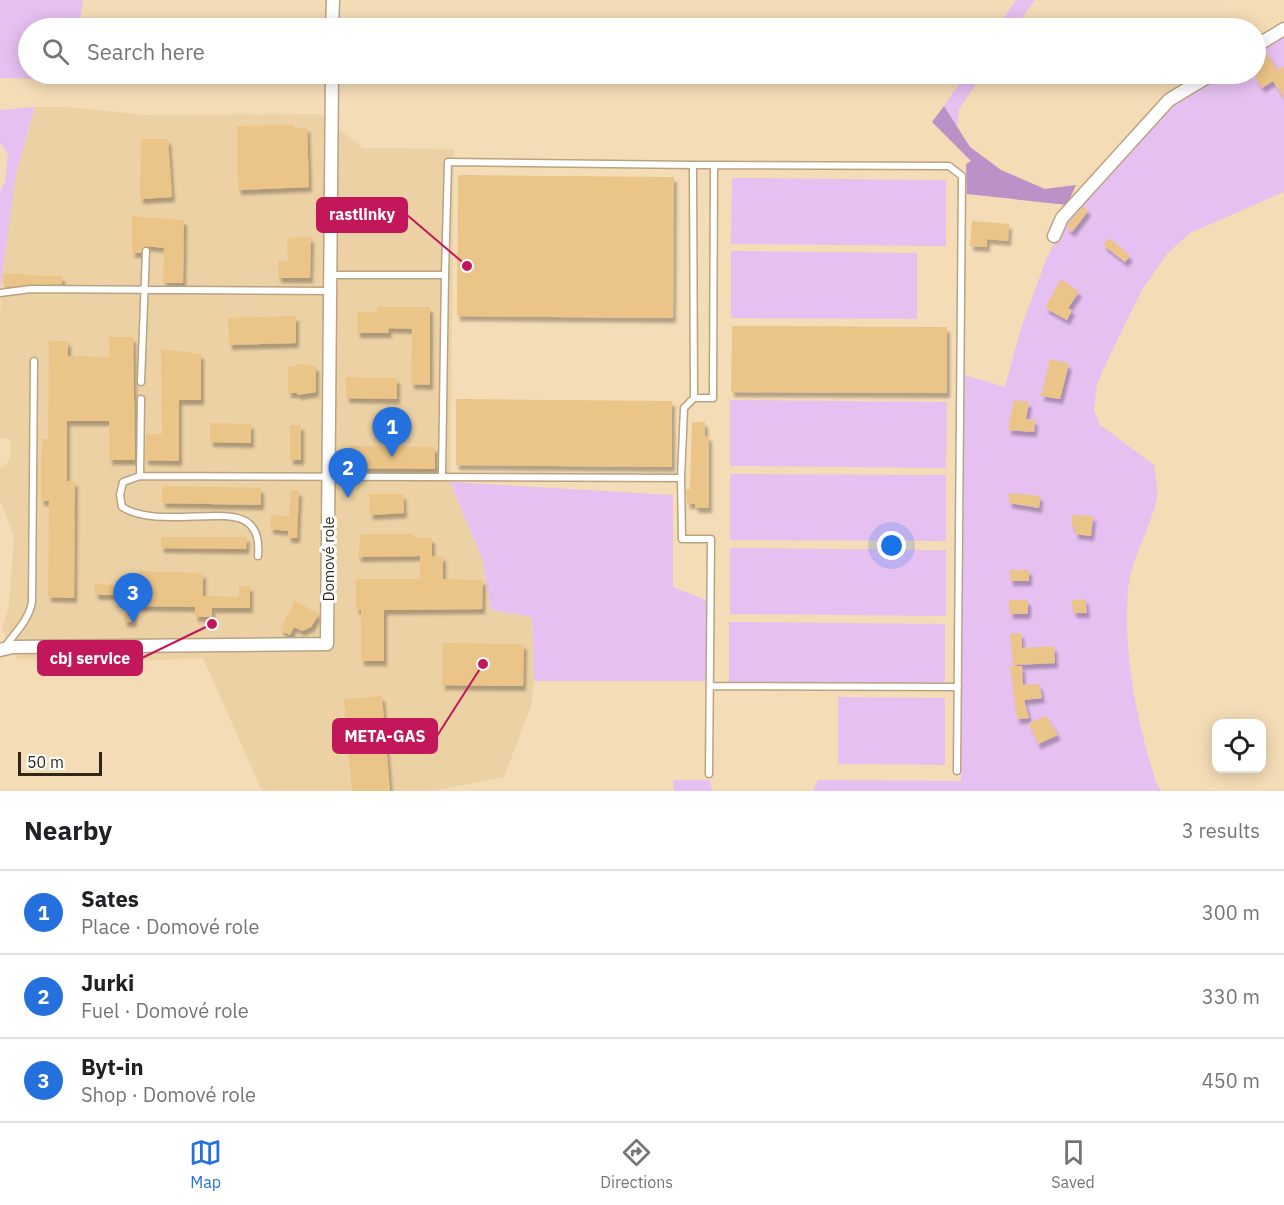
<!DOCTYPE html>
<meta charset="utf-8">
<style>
body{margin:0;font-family:"IBM Plex Sans",sans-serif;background:#f6f6f6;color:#202124}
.controls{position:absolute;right:18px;bottom:18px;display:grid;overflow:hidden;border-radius:12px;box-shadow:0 3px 15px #0003}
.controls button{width:54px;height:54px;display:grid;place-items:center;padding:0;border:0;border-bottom:2px solid #e0e0e0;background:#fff;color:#202124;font:30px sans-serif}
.scale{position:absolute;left:18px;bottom:15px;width:84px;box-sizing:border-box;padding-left:6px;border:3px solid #312719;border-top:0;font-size:16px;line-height:21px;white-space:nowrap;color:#312719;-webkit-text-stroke:4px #fff;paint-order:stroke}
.you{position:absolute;left:892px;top:546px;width:21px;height:21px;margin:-15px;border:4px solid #fff;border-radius:50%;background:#1a73e8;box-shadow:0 0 0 9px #1a73e833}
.badge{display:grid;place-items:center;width:39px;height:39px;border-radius:50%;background:#2470dc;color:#fff;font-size:20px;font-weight:700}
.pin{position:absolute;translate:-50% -50px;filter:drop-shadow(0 2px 3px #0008)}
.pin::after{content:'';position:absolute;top:32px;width:21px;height:18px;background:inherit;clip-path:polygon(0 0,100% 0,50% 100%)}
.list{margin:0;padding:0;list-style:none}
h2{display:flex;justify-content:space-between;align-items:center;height:78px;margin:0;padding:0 24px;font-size:26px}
h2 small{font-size:20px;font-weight:400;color:#757577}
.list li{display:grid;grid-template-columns:39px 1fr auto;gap:18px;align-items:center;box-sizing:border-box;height:84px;padding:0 24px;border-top:2px solid #e0e0e0}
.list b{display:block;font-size:22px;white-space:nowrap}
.list p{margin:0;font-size:20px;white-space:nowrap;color:#757577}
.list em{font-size:20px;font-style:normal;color:#757577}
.icon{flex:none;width:33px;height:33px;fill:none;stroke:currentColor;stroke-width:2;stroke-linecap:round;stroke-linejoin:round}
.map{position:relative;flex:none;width:1284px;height:791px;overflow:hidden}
.search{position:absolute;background:#fff;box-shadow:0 3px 15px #0003;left:18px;right:18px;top:18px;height:66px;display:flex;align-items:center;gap:15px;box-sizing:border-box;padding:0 21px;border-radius:33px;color:#757577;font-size:22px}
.sheet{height:330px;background:#fff}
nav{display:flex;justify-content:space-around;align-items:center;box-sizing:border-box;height:84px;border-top:2px solid #e0e0e0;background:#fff;font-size:16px;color:#757577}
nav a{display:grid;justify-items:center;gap:3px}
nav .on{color:#2470dc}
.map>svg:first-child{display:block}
.built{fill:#ecd1a5}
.green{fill:#e5c0f1}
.forest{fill:#bb91c7}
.building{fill:#ebc487;filter:url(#shadow)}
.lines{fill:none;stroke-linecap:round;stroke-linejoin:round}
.lane-casing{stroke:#baa380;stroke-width:9}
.street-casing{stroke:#baa380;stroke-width:15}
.lane{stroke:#fff;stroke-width:6}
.street{stroke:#fff;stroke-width:12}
.labels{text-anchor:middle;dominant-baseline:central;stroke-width:6;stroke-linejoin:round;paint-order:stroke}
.street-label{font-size:15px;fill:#312719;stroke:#fff}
.leader{fill:none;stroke:#c2185b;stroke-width:2}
.callout-dot{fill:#c2185b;stroke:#fff;stroke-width:2}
.callout{fill:#c2185b;stroke:#c2185b;stroke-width:2}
.callout-label{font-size:16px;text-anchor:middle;font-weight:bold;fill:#fff}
</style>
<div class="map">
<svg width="1284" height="791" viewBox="0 0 1284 791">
<defs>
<filter id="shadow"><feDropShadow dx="3" dy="5" stdDeviation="1.5" flood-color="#0004"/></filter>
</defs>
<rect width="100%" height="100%" fill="#f4dcb6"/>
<!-- built -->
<path class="built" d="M35,107H69L146,115L320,114L363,148L454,149L450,482L483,561L491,610L532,617L534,681L531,706L504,777L433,791H262L203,658L139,661L17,659L2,629L9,605L14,536L0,500V469L10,460L11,440L0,438V321L3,256L16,173Z"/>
<!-- green -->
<path class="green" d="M0,0H83L79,28H28V74H73V80L0,78Z
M1016,0H1035L1015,28H996Z
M1284,36V192L1190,233L1168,253L1143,288L1109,357L1097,384L1094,410L1099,424L1154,465C1155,475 1158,487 1157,497C1152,526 1131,557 1128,590C1123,656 1137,723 1157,785L1162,791H813L818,780L961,781L965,375L1005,387L1020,331L1047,257L1068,216L1172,105L1224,74H1256V54Z
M966,74H983L959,109L957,127L944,106Z
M35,107L16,173L0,291V191L5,182L8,155L0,142V110Z
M732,178L946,180V246L731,244Z
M731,251L917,253V319L731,318Z
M730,400L947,402L946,468L730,466Z
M730,474L946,475V541L730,540Z
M450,482L673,495V587L708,601L707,681H534L532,617L491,610L483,561Z
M730,548L946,550V616L730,614Z
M729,622L945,624V690L729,689Z
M838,697L945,698V765L838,764Z
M673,780H710L712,791H674Z"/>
<!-- forest -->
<path class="forest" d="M944,106L970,147L1001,170L1045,189L1076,185L1067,205L967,194L966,164L971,161L932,122Z"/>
<!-- building -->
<path class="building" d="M1267,54L1278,70L1284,66V98L1273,81L1262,88L1256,79V61Z
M294,125L295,128L307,127L309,187L238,190L237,126Z
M141,139H168L172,197L140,199Z
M458,175L674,177L673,318L457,316Z
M1084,206L1088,211L1072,232L1067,228L1069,223Z
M132,216L184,220L183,283H163L164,248L146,246L141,253H132Z
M972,221L1009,224L1008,241L987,239V247L970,246Z
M311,237L310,278H278V261L288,262L287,238Z
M1109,238L1130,256L1125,262L1103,245Z
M22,273V275L62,276V284L4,287L3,274Z
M1061,279L1079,292L1068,308L1072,310L1067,320L1045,308Z
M377,307H430V385L411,384L412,329L388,328L389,333H357V312H377Z
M296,316V343L229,345L228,318Z
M732,326L947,327V393L731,392Z
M109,337H133L135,460H109V421H67V481H75L74,598L48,597L49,501H41V460L43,439H48L49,341H68V356L109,357Z
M161,349L201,354V400H179V461L145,460L146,434H162Z
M1050,359L1069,364L1060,399L1041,396Z
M296,364L316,366V392L297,395V393H288V367L297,366Z
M346,377L397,378V399L346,398Z
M456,399L672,401V467L456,465Z
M1014,400L1029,402L1026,419L1035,420L1034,432L1008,430Z
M692,422H705V436H709V508H695V504H687L686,489H690Z
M210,423L251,424V443L210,442Z
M290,425H301V460H290Z
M349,446L435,447V469L349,468Z
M162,486L261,488V505L162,503Z
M291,490L299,491L297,538H288V531L270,529L271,515L289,516Z
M1009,493L1040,496L1039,508L1009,503Z
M369,494H403L404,513L370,515Z
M1072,515L1093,516L1091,536L1075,534V527H1072Z
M361,534H413V537L432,538V556H443V579L483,580L482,609L384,610V661H361V610L356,609V579H420V556L358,557Z
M161,537H247L246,549L161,548Z
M1010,570H1029V581H1010Z
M139,571L203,573V596L239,597V586H250V608H212V617H195V607L134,606L133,622H124L125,593L138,594Z
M95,584L114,585V595H95Z
M1085,599L1087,613H1074L1071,600Z
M1009,600H1028V614H1010Z
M295,601L319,614L311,627L302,631L294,627L290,635L280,630Z
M1016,633H1021L1022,648L1054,646L1055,663L1013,665L1010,634Z
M443,643L524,644L523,686L442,685Z
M1010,666H1022L1023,685L1039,684L1042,698L1024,700L1029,718L1017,719Z
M382,696L390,791H352L344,699Z
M1046,716L1058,735L1038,744L1029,723Z"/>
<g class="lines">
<defs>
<path id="lane" d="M693,165H714L713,398H694
M714,165L949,166L962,176L957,771
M0,293L31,289L330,291
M141,382L146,251
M140,476L141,399
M442,476L445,275
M681,478L682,539H711L709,774
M258,556C259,543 258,530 247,522C224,506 157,529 122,507L120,495L123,482L140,476L681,478L684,408L694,398L693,165L448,162L445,275H330
M4,648C14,634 29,620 32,602L34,361
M710,686L958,687"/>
<path id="street" d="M332,28L333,0
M1256,46L1284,29
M1054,236L1062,218L1169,100L1212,74
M0,650L13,647L327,644L332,74"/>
</defs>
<!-- lane casing -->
<use href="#lane" class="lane-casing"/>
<!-- street casing -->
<use href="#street" class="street-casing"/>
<!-- lane -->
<use href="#lane" class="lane"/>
<!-- street -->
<use href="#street" class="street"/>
</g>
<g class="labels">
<!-- street labels -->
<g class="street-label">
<text transform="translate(328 559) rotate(-90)">Domové role</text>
</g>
</g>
<!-- callouts -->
<path class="leader" d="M467 266L407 215M212 624L142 658M483 664L437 736"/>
<g class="callout-dot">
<circle cx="467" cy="266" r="6"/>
<circle cx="212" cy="624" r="6"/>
<circle cx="483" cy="664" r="6"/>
</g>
<g class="callout">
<rect x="317" y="198" width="90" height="34" rx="6"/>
<rect x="38" y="641" width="104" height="34" rx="6"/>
<rect x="333" y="719" width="104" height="34" rx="6"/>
</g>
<g class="callout-label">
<text x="362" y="220">rastlinky</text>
<text x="90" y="664">cbj service</text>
<text x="385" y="742">META-GAS</text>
</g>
</svg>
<div class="controls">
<button><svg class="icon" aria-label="locate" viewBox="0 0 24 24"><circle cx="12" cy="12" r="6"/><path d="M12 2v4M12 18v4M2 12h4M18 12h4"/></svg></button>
</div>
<div class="scale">50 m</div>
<div class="you"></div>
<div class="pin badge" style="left:392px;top:457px">1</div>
<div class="pin badge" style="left:348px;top:498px">2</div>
<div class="pin badge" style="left:133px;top:623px">3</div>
<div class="search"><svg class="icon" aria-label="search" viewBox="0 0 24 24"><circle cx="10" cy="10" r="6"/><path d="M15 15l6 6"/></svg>Search here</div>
</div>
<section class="sheet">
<h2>Nearby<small>3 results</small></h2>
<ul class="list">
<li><span class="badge">1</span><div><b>Sates</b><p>Place · Domové role</p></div><em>300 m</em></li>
<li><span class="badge">2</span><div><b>Jurki</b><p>Fuel · Domové role</p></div><em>330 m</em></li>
<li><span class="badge">3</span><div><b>Byt-in</b><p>Shop · Domové role</p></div><em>450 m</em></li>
</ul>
</section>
<nav>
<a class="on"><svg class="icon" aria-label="map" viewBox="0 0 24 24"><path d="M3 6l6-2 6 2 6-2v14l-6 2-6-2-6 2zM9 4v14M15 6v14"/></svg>Map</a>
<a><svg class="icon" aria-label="directions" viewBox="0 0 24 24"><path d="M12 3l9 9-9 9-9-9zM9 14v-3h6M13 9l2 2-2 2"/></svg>Directions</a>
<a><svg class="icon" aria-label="saved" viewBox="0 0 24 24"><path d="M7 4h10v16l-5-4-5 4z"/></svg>Saved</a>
</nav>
